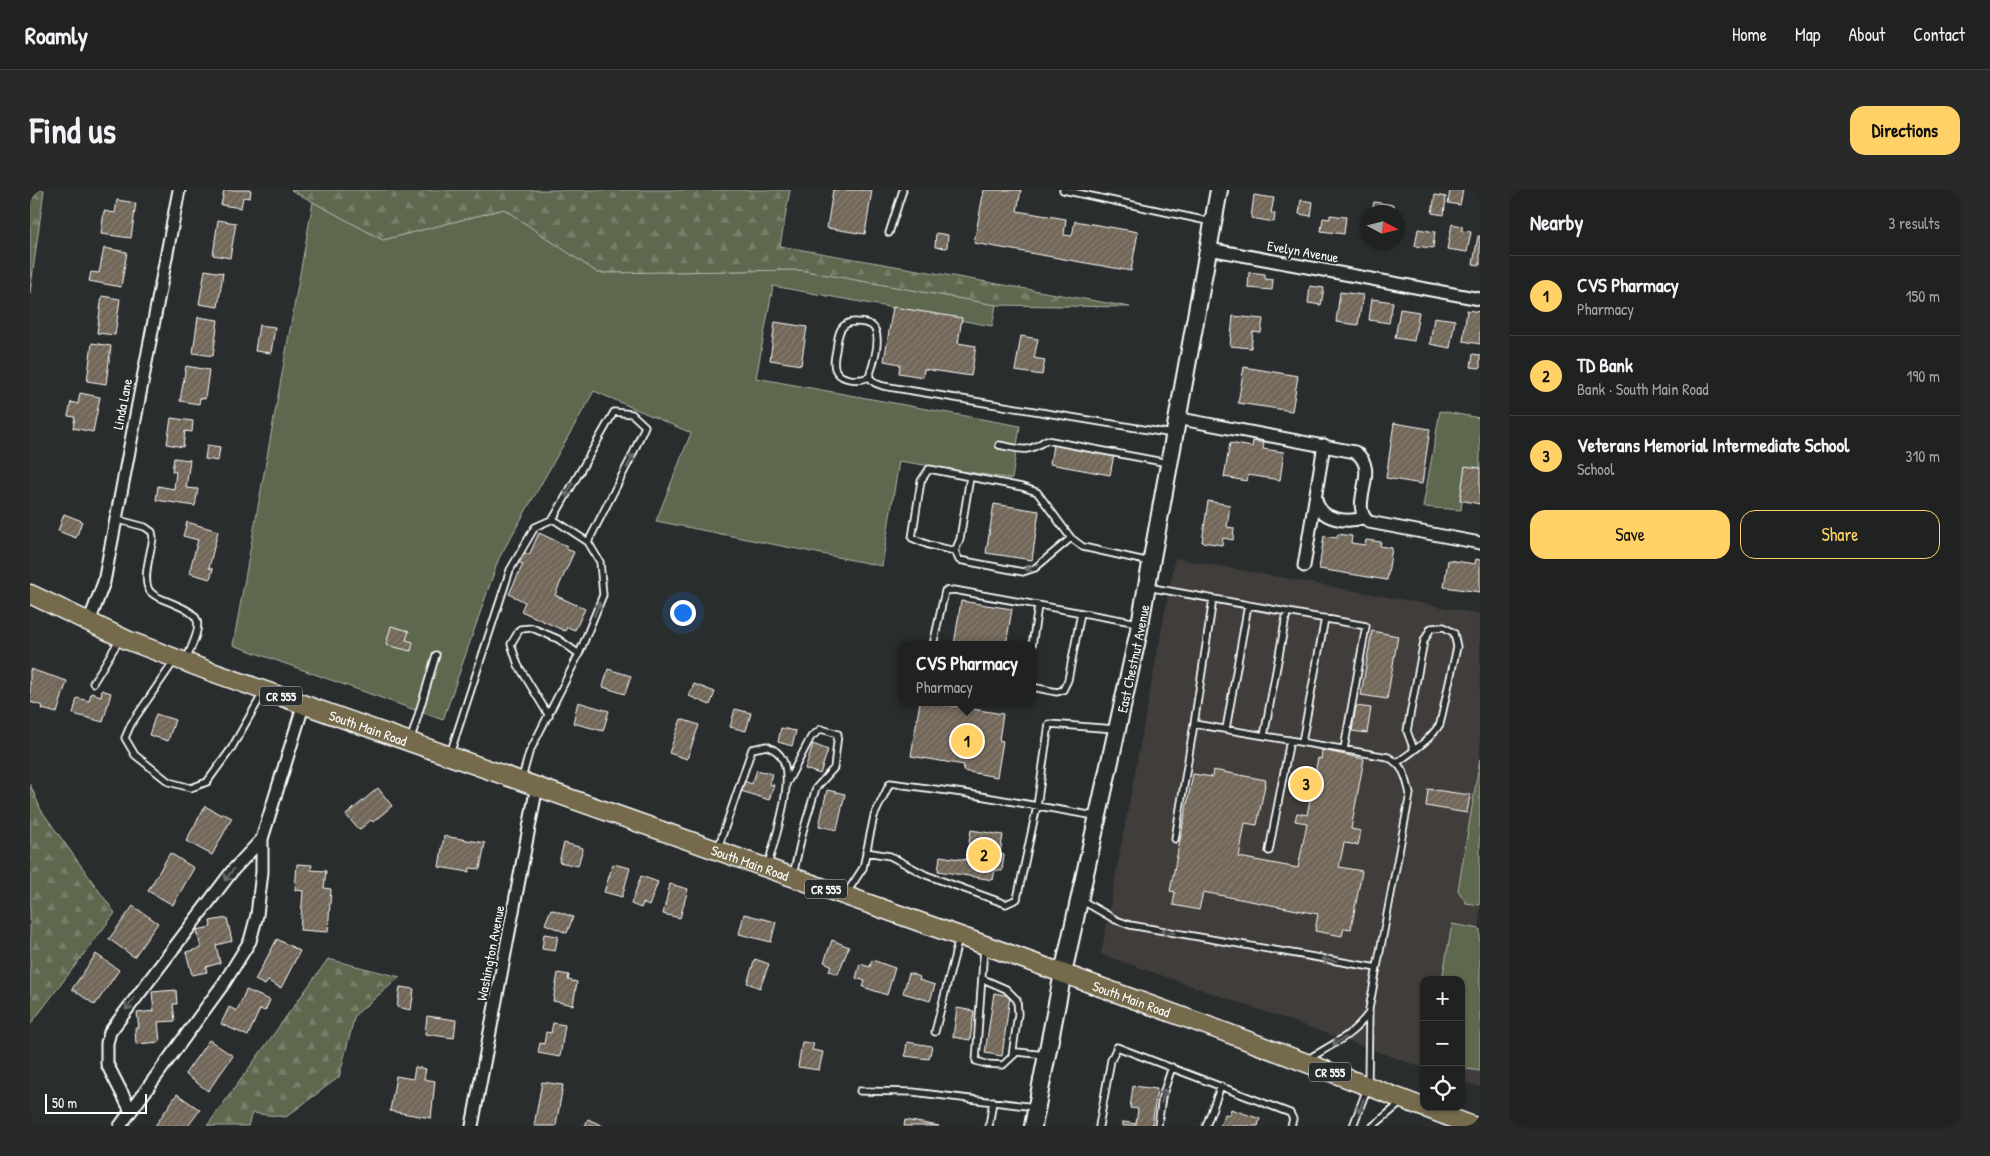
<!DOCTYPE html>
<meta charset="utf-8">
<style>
body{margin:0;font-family:"Patrick Hand",sans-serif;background:#282a2a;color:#f1f3f6}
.controls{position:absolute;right:15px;bottom:15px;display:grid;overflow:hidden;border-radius:10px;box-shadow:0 1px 4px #0004}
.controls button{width:45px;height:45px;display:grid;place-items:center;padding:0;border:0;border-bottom:1px solid #3d3f40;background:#202222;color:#f1f3f6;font:25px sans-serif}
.compass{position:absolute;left:1330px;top:15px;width:45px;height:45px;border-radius:50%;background:#202222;box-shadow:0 1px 4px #0004;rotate:97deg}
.scale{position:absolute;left:15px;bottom:12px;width:102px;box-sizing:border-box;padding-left:5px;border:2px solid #fff;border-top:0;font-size:14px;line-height:18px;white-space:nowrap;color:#fff;-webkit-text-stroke:4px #2a2d2e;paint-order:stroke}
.you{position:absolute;left:652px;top:422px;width:18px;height:18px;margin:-12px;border:4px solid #fff;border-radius:50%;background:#1a73e8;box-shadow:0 0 0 8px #1a73e833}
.badge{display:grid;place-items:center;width:32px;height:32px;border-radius:50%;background:#ffd166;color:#111;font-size:16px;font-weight:700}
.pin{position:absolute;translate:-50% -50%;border:2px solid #fff;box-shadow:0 1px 5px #0006}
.popup{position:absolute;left:868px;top:451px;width:138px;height:65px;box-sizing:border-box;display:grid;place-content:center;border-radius:10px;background:#202222;filter:drop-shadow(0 1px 4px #0005);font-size:16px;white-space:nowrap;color:#a2a4a5}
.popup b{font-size:19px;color:#f1f3f6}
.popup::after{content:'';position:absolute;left:50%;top:100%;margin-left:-10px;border:10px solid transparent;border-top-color:#202222}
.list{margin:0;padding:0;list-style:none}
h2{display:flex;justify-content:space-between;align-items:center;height:65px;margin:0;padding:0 20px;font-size:21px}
h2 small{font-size:16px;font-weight:400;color:#a2a4a5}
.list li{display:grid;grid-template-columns:32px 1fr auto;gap:15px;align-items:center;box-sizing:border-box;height:80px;padding:0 20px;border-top:1px solid #3d3f40}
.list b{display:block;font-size:19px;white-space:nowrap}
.list p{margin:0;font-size:16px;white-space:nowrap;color:#a2a4a5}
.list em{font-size:16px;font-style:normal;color:#a2a4a5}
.actions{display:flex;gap:10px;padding:15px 20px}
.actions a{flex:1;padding:11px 0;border:1px solid #ffd166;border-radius:15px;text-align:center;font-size:18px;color:#ffd166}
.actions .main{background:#ffd166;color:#111}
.icon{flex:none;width:28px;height:28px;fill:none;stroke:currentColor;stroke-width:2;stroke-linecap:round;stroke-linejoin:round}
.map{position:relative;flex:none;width:1450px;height:936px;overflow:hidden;border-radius:15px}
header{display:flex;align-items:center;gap:30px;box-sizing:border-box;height:70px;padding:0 25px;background:#202222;border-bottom:1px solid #3d3f40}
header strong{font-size:24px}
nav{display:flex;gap:28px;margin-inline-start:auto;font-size:18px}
.intro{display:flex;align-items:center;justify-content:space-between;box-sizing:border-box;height:120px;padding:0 30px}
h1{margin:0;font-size:35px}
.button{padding:12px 22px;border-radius:15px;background:#ffd166;color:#111;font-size:18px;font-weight:700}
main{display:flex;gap:30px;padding:0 30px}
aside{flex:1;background:#202222;border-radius:15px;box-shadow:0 1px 4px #0004}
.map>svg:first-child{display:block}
.built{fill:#3f3e3b}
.green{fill:#5d684f;stroke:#aeb4a7}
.forest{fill:url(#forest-firs);stroke:#aeb4a7}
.building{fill:url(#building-hatch);stroke:#fff}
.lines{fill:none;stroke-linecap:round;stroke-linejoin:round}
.lane-casing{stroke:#fff;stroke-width:9}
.street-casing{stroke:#fff;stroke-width:15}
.secondary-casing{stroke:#fff;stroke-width:20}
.primary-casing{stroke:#fff;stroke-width:21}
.lane{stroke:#2a2d2e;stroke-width:5.5}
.street{stroke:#2a2d2e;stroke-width:11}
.secondary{stroke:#2a2d2e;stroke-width:16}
.primary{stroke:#746b4b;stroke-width:18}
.oneway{stroke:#6a6c6d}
.labels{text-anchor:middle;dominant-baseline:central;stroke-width:4;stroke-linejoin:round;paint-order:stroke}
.shield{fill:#2a2d2e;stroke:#bfc0c0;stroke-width:1}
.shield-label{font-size:12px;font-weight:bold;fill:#fff}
.street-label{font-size:14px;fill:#fff;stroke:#2a2d2e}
</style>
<header>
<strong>Roamly</strong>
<nav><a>Home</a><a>Map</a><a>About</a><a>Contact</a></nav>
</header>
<div class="intro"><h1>Find us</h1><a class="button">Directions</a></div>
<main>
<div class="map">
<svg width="1450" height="936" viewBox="0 0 1450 936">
<defs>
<pattern id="forest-firs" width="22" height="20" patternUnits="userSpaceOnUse" patternTransform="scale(1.25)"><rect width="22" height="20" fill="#5d684f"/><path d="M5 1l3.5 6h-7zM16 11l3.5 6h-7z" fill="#757f69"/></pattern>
<pattern id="building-hatch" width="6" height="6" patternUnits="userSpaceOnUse" patternTransform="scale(1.25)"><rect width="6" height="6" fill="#716658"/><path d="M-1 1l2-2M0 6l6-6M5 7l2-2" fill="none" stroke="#867d71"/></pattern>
</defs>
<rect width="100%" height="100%" fill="#2a2d2e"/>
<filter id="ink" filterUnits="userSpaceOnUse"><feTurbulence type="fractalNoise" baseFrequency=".02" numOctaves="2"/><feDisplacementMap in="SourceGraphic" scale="10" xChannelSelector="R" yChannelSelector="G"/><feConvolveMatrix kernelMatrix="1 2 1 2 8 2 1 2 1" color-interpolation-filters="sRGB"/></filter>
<g filter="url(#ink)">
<!-- built -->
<path class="built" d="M1145,368L1450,424V897L1431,891V790H1394V878L1071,764Z"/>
<!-- green -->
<path class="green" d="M283,12L353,50L474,19L568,83L770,80L966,115L962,136L743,96L726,188L990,236L982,289L869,271L852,376L626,331L661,243L564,201L469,368L413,530L203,455Z
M1410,221L1450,228V279L1436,278L1431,320L1393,317Z
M1450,569V715L1436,713L1428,700Z
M1422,734L1450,739V881L1431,878V790H1412Z"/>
<!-- forest -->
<path class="forest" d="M0,0H14L0,103Z
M261,0H760L750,56L1100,117L966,115L770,80L568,83L474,19L353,50Z
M0,594L11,620L85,723L0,835Z
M298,769L370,787L325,825L309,887L256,927L222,923L218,936H177Z"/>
<!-- building -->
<path class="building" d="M194,0H221L220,8L213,7L211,18L191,15Z
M803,0H842L835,44L797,38Z
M954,0H991L987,21L1036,29L1034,45L1042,46L1045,31L1108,42L1101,81L944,53Z
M1420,0H1433L1430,15L1418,13Z
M1224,5L1244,8L1241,23L1245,24L1244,32L1221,28Z
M1405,5L1416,7L1414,25L1402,23Z
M87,10L106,13L101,48L71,44L74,21L85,23Z
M1271,10L1283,12L1281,26L1269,24Z
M1344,12L1364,15L1363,22H1342Z
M1300,25L1316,27L1314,44L1291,41L1293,28L1300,29Z
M188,30L206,33L200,68L183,65Z
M1422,34L1432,36V41L1441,42L1437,62L1417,59Z
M1388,39L1405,42L1403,58L1385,56Z
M906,43L918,45L917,58L905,57Z
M1448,46H1450V75L1443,74Z
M74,58L97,62L91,97L59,91L61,82L69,83Z
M175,80L193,83L188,117L169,114Z
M1219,82L1235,84V89L1243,90L1242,100L1218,98Z
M1280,96L1294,98L1291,115L1278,113Z
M1310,102L1333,105L1328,135L1306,132Z
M72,106L90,109L85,145L67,143Z
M1342,109L1363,112L1359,133L1339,130Z
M863,117L932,128L928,153L946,156L941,186L894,179L893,187L869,183L870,174L854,171Z
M1370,119L1389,122L1384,151L1365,148Z
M1437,120L1450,122V154L1433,151Z
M1203,126L1233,129L1231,143L1223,142L1221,158L1200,156Z
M168,127L188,130L183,166L163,163Z
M1404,127L1425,130L1420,158L1400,154Z
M745,132L777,137L771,175L740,170Z
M229,135L245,137L241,163L225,161Z
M991,146L1008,149L1004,168L1015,170L1012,185L985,181Z
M62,153L81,156L76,194L57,191Z
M1443,164L1450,165V178L1441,177Z
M156,176L179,180L175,209L170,208L169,214L150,211Z
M1214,177L1268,186L1262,221L1208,213Z
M50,203L70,207L63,242L43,238L45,227L38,226L41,212L48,214Z
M141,228L163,231L162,242L155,241L153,257L137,254Z
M1364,233L1400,239L1392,294L1356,288Z
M1223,251L1234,253L1233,259L1254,262L1250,290L1218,285L1217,291L1194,287L1200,253L1222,257Z
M177,255L190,257L188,271L175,269Z
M1023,255L1084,265L1080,285L1020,274Z
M144,268L160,270L156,298L168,299L165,316L126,310L128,296L144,299L146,282L142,281Z
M1435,276L1450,278V314L1430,310Z
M1178,311L1200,315L1197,337L1204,338L1203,350L1193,348L1192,355L1172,352Z
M964,314L1009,321L1002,370L956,363Z
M34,324L52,331L46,348L28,341Z
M157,332L188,341L179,378L183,379L180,389L159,383L168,350L153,346Z
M509,343L537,356L536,359L544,362L525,405L555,419L545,440L537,437L535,441L491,421L495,412L479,404L493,374L486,372L491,361L499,365Z
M1308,344L1322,346L1321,353L1335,355L1336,350L1351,352L1350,356L1362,358L1357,390L1289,379L1294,346L1307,348Z
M1446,369L1450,370V402L1414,397L1418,370L1445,374Z
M931,411L982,419L976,455H924Z
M361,436L379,441L376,450L383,452L381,461L356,455Z
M1342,441L1368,446L1357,509L1331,505Z
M0,479L37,491L27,523L12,519L13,516L0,512Z
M578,479L601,486L595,504L573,497Z
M664,494L685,502L680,515L659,506Z
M72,500L81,503L73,532L43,524L47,508L59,511L61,503L71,506Z
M548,512L579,521L573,541L543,533Z
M890,512H900L973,524L969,550L973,551L967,587L933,581L934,575L881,566Z
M1326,516L1341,518L1337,543L1322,541Z
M705,519L721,523L716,541L700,537Z
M126,524L145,530L138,551L119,545Z
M651,529L669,535L657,569L639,563Z
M751,538L766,541L762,556L748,552Z
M783,554L798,560L790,584L775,579Z
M1292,560L1334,569L1321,639L1331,641L1328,655L1314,653L1309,677L1332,681L1321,739L1314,738L1312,746L1285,741L1288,724L1173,702L1169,720L1143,715L1145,702L1140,701L1163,584L1182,587L1183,580L1236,590L1227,635L1215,633L1209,667L1268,678L1277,633L1265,631L1267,623L1277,625L1288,568L1291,569Z
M727,580L742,584L739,594L744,595L739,610L711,601L714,591L722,594Z
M348,598L362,616L343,632L341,630L329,640L316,625Z
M1398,599L1440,605L1437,623L1396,616Z
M797,600L815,604L807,640L789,636Z
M175,616L191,625L192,623L202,628L182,665L156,651Z
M941,640L973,645L970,664L974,665L972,681L965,680L963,690L908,681L910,666L936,670Z
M414,646L455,653L450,679L440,678L439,682L409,677Z
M534,653L553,658L548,676L529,672Z
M140,663L164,678L143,715L118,701Z
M267,674L282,675L281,680L296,681L294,698L301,699L298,742L270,740L273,701L265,700Z
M583,674L600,678L592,707L574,702Z
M611,686L628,692L619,716L613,713L611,718L601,714Z
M640,694L658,699L650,728L633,724Z
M103,716L128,733L104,767L79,749Z
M521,719L543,727L537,743L515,734Z
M714,724L746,732L741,752L709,744Z
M197,728L202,751L186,755L190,773L176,777L177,782L162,785L156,762L171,758L167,740L181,737L180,731Z
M514,744L528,746L525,761L512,759Z
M247,749L270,761L251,798L238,791L235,795L225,790Z
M802,750L819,757L808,784L799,781L801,775L794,772Z
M66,764L89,780L65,815L42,799Z
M725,769L739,774L730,798L717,793Z
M842,770L865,778L857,805L833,797L835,791L826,788L830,774L840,777Z
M528,783L539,785L538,790L547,792L543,815L523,811Z
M879,783L890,787L889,790L905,795L900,811L873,803Z
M370,797L384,799L381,820L367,817Z
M146,800L147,814H143L145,831L128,832L130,852L106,854L105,838H109L107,823L124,821L122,802Z
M216,800L240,810L235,821L230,819L218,846L191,834L199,817L207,821Z
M964,803L980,806L972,866L955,863Z
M927,818L944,821L940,850L923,847Z
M397,826L426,830L424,848L395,844Z
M523,833L535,835L530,867L508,863L510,853L514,854L516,842L521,843Z
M179,850L203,866L178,901L155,884Z
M772,852L784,853L782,860L793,862L789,880L768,877Z
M877,852L902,856L899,869L875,866Z
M385,877L396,879L394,889L405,891L401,928L360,921L366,886L383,889Z
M512,892L533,895L526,936H504Z
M1103,896L1127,899L1122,936H1093V932L1106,934L1108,919L1100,918Z
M147,904L170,920L158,936H125Z
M1201,919L1230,929L1228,936H1190L1195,924L1199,925Z
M558,929L573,936H555Z
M875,930L909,936H874Z"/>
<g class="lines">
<defs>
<path id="lane" d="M1033,0L1182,32
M859,43L873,0
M839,187C843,175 854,143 841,135C837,133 830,132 826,132C809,131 808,146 806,160C805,166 802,176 807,182C813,191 831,191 839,187L845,193L853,196L1143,244
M969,255C992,259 996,264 1016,250L1138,273
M940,287L930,349L925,361L899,355L882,348L891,291L899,279L992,297L1007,302L1041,348L1053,357L1120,372
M85,329L115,337L122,342L123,348C121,361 113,386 118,398C120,403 127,407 132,409C175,426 174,428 156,470
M523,329L558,352
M925,361L929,370L993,382L1005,378L1041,348
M1117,397L1336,436L1314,559
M903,455L915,401L924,400L1108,433
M1002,456L1008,416
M145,470L101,534L95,548L105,565L139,592L161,598L177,592L201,559L233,503
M63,493L90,449
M1002,497L1027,502L1033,500L1038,490L1051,423
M519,526L488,475L481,454L490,439L502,438L528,449L549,464
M1164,534L1183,409
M1196,539L1218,415
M1234,546L1257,422
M381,549L406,465
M1272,552L1295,428
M420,564L480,380L505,337L523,329L584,222L602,224L615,236L602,266L558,352L570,372L573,405L549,464L499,563L492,588
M1368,572C1383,561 1400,550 1410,534L1427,457L1424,443L1414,437L1401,438L1394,451L1377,541L1384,560
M758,591L781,547L791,539L808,544L804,578L786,598L773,641L763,685
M1145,649L1164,534L1358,567C1374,576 1376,587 1380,604L1339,819L1338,896L1323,936
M688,658L722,559L737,556C740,558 744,559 747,562C770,581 744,650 738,675
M1239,661L1260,550
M836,662L860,666L896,685L976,714L987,709L1007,616L1019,534L1085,539
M816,704L833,678L844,626L860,593L933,603L1065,626
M1051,710L1086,730L1100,735L1347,778
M954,757L946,871L956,874L973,875L987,862L1016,865
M953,789L976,799L987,810L988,824L982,866
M905,842L929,748
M1278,869C1302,855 1322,846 1339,823
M830,901L883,902L1005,917
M959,936L963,911
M1069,936L1081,870L1087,857L1260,923L1263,929L1261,936
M1128,936L1132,907L1142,877
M1176,936L1191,896
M1343,936L1372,912"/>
<path id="street" d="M1179,59L1450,109
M1146,228L1325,262C1352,280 1317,315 1339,332L1450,353
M1286,309C1289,330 1316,333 1333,328
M1274,376L1294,255
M59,432L74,392L149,0
M101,921L77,874V853L80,842L203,680L232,649
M90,936L194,793L220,751L227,725L232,682V649L274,513
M442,936L507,596"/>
<g id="secondary">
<path id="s1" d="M1003,936L1033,783L1108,445L1189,0"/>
</g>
<g id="primary">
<path id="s2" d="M0,404L97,450L179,481L938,749L1192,841L1443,936"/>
</g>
</defs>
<!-- lane casing -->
<use href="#lane" class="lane-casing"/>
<!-- street casing -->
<use href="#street" class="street-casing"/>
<!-- secondary casing -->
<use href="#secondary" class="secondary-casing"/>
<!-- primary casing -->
<use href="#primary" class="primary-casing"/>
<!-- lane -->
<use href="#lane" class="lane"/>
<!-- street -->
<use href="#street" class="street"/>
<!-- secondary -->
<use href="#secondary" class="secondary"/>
<!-- primary -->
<use href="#primary" class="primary"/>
</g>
<!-- one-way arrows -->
<defs><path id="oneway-shaft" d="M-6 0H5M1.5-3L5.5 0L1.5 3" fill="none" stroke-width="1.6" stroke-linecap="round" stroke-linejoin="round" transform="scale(1.25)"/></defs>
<g class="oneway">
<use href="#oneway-shaft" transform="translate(600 271) rotate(-64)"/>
<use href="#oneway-shaft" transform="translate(539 300) rotate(120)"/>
<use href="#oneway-shaft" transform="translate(1002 377) rotate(154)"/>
<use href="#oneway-shaft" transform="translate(567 419) rotate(-68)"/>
<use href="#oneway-shaft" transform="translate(199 685) rotate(128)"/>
<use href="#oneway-shaft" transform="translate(1138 742) rotate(-170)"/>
<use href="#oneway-shaft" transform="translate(1299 770) rotate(-170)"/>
<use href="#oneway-shaft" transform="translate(100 814) rotate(127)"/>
<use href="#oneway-shaft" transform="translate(1309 851) rotate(150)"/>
<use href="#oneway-shaft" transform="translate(1133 906) rotate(-76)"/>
<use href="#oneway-shaft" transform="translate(1331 916) rotate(110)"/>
</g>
</g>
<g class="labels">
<!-- shield labels -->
<g class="shield">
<rect x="230" y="496.5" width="42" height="19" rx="4"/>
<rect x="775" y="689.5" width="42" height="19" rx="4"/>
<rect x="1279" y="872.5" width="42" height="19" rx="4"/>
</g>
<g class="shield-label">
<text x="251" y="506">CR 555</text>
<text x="796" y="699">CR 555</text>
<text x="1300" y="882">CR 555</text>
</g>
<!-- street labels -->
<g class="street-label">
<text transform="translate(1273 61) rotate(10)">Evelyn Avenue</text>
<text transform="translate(92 214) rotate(-79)">Linda Lane</text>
<text stroke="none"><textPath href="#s1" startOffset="478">East Chestnut Avenue</textPath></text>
<text stroke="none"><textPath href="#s2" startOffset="364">South Main Road</textPath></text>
<text stroke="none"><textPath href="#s2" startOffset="769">South Main Road</textPath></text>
<text transform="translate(460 763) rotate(-79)">Washington Avenue</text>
<text stroke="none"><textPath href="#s2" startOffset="1174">South Main Road</textPath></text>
</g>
</g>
</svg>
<div class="controls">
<button>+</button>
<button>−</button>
<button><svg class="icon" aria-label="locate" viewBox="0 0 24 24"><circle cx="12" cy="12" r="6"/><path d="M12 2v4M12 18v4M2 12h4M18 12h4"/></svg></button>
</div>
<svg class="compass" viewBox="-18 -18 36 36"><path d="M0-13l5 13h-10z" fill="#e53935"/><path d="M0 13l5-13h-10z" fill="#a2a4a5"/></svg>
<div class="scale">50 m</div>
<div class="you"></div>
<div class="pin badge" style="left:937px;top:551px">1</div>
<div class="popup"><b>CVS Pharmacy</b>Pharmacy</div>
<div class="pin badge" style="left:954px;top:665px">2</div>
<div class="pin badge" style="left:1276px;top:594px">3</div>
</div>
<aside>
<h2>Nearby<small>3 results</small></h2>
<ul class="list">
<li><span class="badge">1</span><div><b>CVS Pharmacy</b><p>Pharmacy</p></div><em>150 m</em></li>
<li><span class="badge">2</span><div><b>TD Bank</b><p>Bank · South Main Road</p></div><em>190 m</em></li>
<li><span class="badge">3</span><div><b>Veterans Memorial Intermediate School</b><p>School</p></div><em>310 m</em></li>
</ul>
<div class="actions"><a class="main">Save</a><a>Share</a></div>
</aside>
</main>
